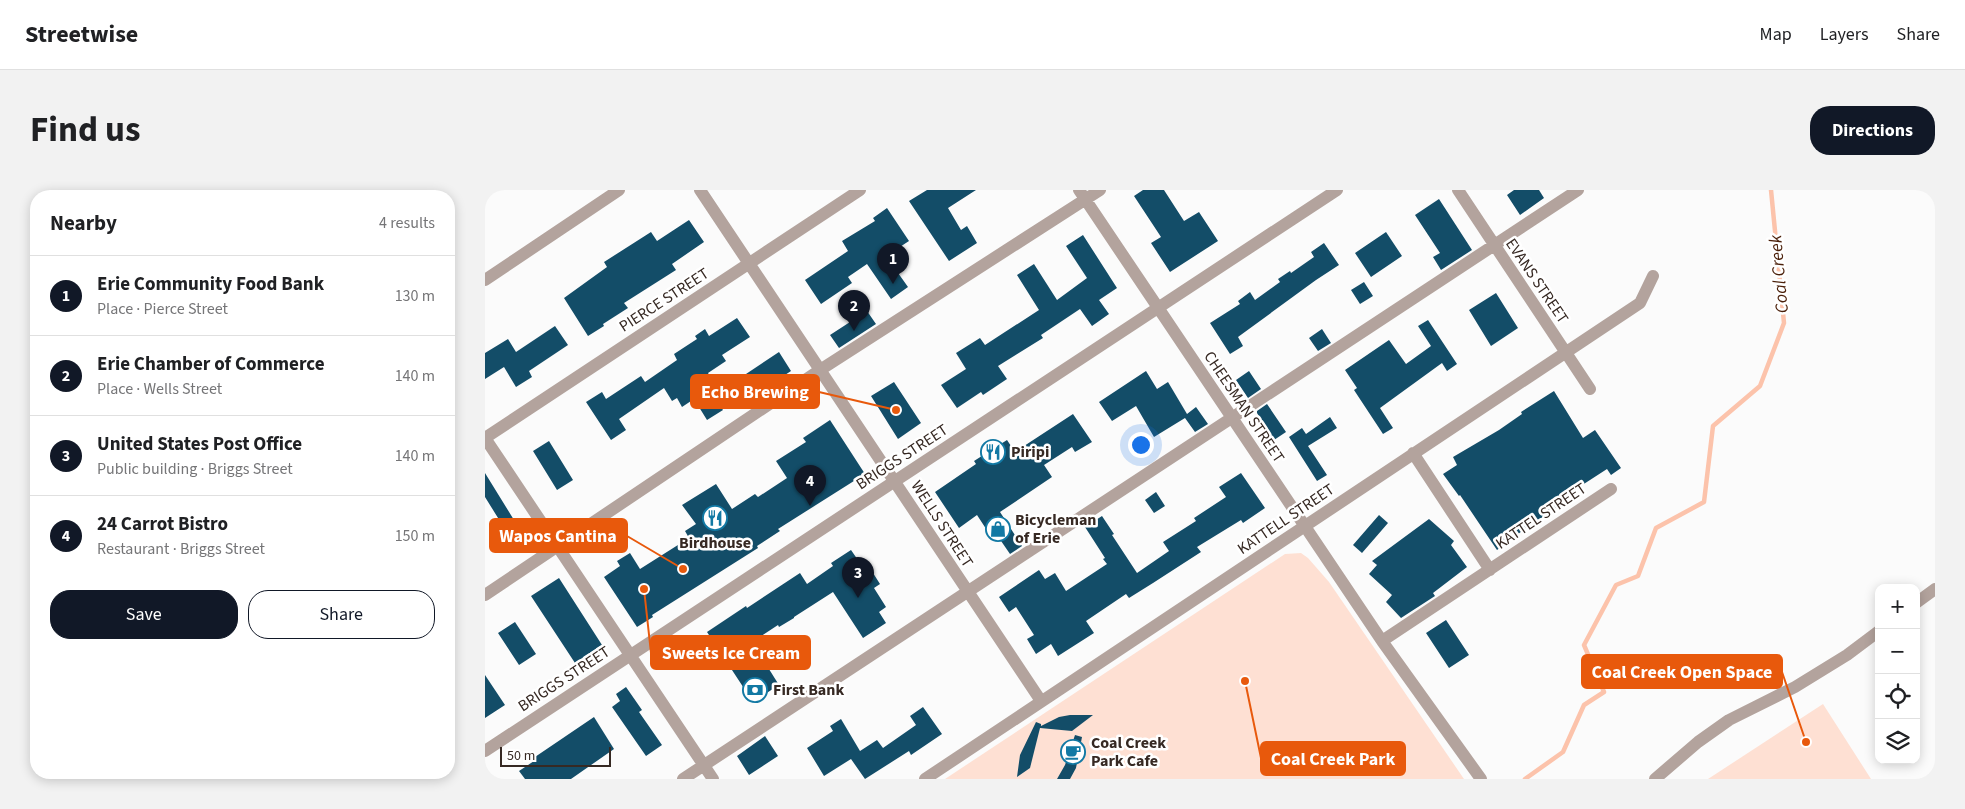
<!DOCTYPE html>
<meta charset="utf-8">
<style>
body{margin:0;font-family:"Source Sans 3",sans-serif;background:#f2f2f2;color:#202124}
.controls{position:absolute;right:15px;bottom:15px;display:grid;overflow:hidden;border-radius:10px;box-shadow:0 2px 12px #0003}
.controls button{width:45px;height:45px;display:grid;place-items:center;padding:0;border:0;border-bottom:1px solid #e0e0e0;background:#fff;color:#202124;font:25px sans-serif}
.scale{position:absolute;left:15px;bottom:12px;width:111px;box-sizing:border-box;padding-left:5px;border:2px solid #362923;border-top:0;font-size:14px;line-height:18px;white-space:nowrap;color:#362923;-webkit-text-stroke:4px #fff;paint-order:stroke}
.you{position:absolute;left:655px;top:254px;width:18px;height:18px;margin:-12px;border:4px solid #fff;border-radius:50%;background:#1a73e8;box-shadow:0 0 0 8px #1a73e833}
.badge{display:grid;place-items:center;width:32px;height:32px;border-radius:50%;background:#111827;color:#fff;font-size:16px;font-weight:700}
.pin{position:absolute;translate:-50% -41px;filter:drop-shadow(0 1px 2px #0008)}
.pin::after{content:'';position:absolute;top:26px;width:18px;height:15px;background:inherit;clip-path:polygon(0 0,100% 0,50% 100%)}
.list{margin:0;padding:0;list-style:none}
h2{display:flex;justify-content:space-between;align-items:center;height:65px;margin:0;padding:0 20px;font-size:21px}
h2 small{font-size:16px;font-weight:400;color:#757577}
.list li{display:grid;grid-template-columns:32px 1fr auto;gap:15px;align-items:center;box-sizing:border-box;height:80px;padding:0 20px;border-top:1px solid #e0e0e0}
.list b{display:block;font-size:19px;white-space:nowrap}
.list p{margin:0;font-size:16px;white-space:nowrap;color:#757577}
.list em{font-size:16px;font-style:normal;color:#757577}
.actions{display:flex;gap:10px;padding:15px 20px}
.actions a{flex:1;padding:11px 0;border:1px solid #111827;border-radius:20px;text-align:center;font-size:18px;color:#111827}
.actions .main{background:#111827;color:#fff}
.icon{flex:none;width:28px;height:28px;fill:none;stroke:currentColor;stroke-width:2;stroke-linecap:round;stroke-linejoin:round}
.map{position:relative;flex:none;width:1450px;height:589px;overflow:hidden;border-radius:20px}
header{display:flex;align-items:center;gap:30px;box-sizing:border-box;height:70px;padding:0 25px;background:#fff;border-bottom:1px solid #e0e0e0}
header strong{font-size:24px}
nav{display:flex;gap:28px;margin-inline-start:auto;font-size:18px}
.intro{display:flex;align-items:center;justify-content:space-between;box-sizing:border-box;height:120px;padding:0 30px}
h1{margin:0;font-size:35px}
.button{padding:12px 22px;border-radius:20px;background:#111827;color:#fff;font-size:18px;font-weight:700}
main{display:flex;gap:30px;padding:0 30px}
aside{flex:1;background:#fff;border-radius:20px;box-shadow:0 2px 12px #0003}
.map>svg:first-child{display:block}
.green{fill:#fee0d3}
.lines{fill:none;stroke-linecap:round;stroke-linejoin:round}
.stream{stroke:#fcc3ab;stroke-width:4.5}
.building{fill:#134d68}
.minor{stroke:#b3a39d;stroke-width:12}
.labels{text-anchor:middle;dominant-baseline:central;stroke-width:5;stroke-linejoin:round;paint-order:stroke}
.street-label{font-size:16px;fill:#362923;stroke:#fff}
.poi-label{font-size:16px;font-weight:bold;fill:#362923;stroke:#fff;text-anchor:start}
.water-label{font-size:18px;font-style:italic;fill:#4a1f09;stroke:#fff}
.leader{fill:none;stroke:#e8590c;stroke-width:2}
.callout-dot{fill:#e8590c;stroke:#fff;stroke-width:2}
.callout{fill:#e8590c;stroke:#e8590c;stroke-width:2}
.callout-label{font-size:18px;text-anchor:middle;font-weight:bold;fill:#fff}
</style>
<header>
<strong>Streetwise</strong>
<nav><a>Map</a><a>Layers</a><a>Share</a></nav>
</header>
<div class="intro"><h1>Find us</h1><a class="button">Directions</a></div>
<main>
<aside>
<h2>Nearby<small>4 results</small></h2>
<ul class="list">
<li><span class="badge">1</span><div><b>Erie Community Food Bank</b><p>Place · Pierce Street</p></div><em>130 m</em></li>
<li><span class="badge">2</span><div><b>Erie Chamber of Commerce</b><p>Place · Wells Street</p></div><em>140 m</em></li>
<li><span class="badge">3</span><div><b>United States Post Office</b><p>Public building · Briggs Street</p></div><em>140 m</em></li>
<li><span class="badge">4</span><div><b>24 Carrot Bistro</b><p>Restaurant · Briggs Street</p></div><em>150 m</em></li>
</ul>
<div class="actions"><a class="main">Save</a><a>Share</a></div>
</aside>
<div class="map">
<svg width="1450" height="589" viewBox="0 0 1450 589">
<rect width="100%" height="100%" fill="#fbfbfb"/>
<!-- green -->
<path class="green" d="M816,363L823,368L844,392L979,589H460L800,364Z
M1338,514L1386,589H1223Z"/>
<g class="lines">
<!-- stream -->
<path class="stream" d="M1040,589L1078,562L1099,515L1119,502L1099,455L1131,395L1153,386L1171,338L1219,312L1228,236L1275,196L1299,133L1286,0"/>
</g>
<!-- building -->
<path class="building" d="M442,0H491L463,18L476,40L482,36L492,53L464,71L424,11Z
M658,0H679L699,31L714,22L733,51L685,82L666,53L676,47L649,6Z
M1029,0H1054L1059,8L1035,25L1022,5Z
M954,9L987,60L956,80L948,67L955,63L930,25Z
M402,18L424,51L401,66L423,97L406,109L382,74L363,87L367,93L336,114L320,90L363,61L357,51L390,31L388,28Z
M204,30L219,52L187,74L191,80L139,113L143,118L118,134L119,136L103,146L79,108L122,77L119,72L166,42L172,51Z
M901,42L917,66L886,87L870,63Z
M598,45L632,98L614,110L624,124L607,136L595,119L556,145L558,148L513,176L522,189L498,205L496,202L472,218L456,195L481,179L471,163L495,148L500,155L554,120L532,85L549,74L572,110L602,88L581,56Z
M839,53L854,75L831,90L753,147L758,156L745,164L725,133L755,114L753,111L765,102L770,110L795,92L793,89L805,81L806,83L829,67L826,62Z
M879,92L888,106L875,114L866,100Z
M1011,103L1033,138L1006,156L984,120Z
M382,121L391,134L354,158L345,145Z
M252,128L265,147L237,165L241,171L223,183L229,193L222,197L238,220L222,230L209,209L197,217L192,208L187,211L179,198L134,229L141,240L126,250L101,212L117,202L121,209L156,186L160,192L192,170L189,164L212,149L210,146L220,139L224,146Z
M943,130L972,174L962,181L957,173L895,218L908,238L898,244L869,200L872,198L860,180L904,150L921,174L946,156L933,136Z
M70,136L83,155L44,181L47,187L31,197L19,177L0,189V163L23,149L31,162Z
M837,139L846,153L833,161L824,148Z
M294,162L306,181L267,207L255,188Z
M661,181L672,199L683,192L702,224L711,217L723,234L710,242L700,228L669,247L651,216L627,231L614,212Z
M764,181L776,199L763,208L751,190Z
M409,192L436,233L413,249L386,206Z
M1069,201L1098,248L1110,240L1136,278L1126,285L1122,279L1088,301L1091,306L1045,335L1012,360L975,305L974,306L958,284L972,275L968,267L1014,240L1037,224L1036,222Z
M782,214L801,242L789,250L772,223V221Z
M588,224L607,252L590,262L587,257L559,275L567,287L515,322L537,356L525,364L514,348L509,351L492,325L474,338L450,302L491,274L489,271L522,250L530,262Z
M845,227L852,238L823,256L842,285L832,291L804,247L817,238L821,244Z
M345,230L380,284L293,339L295,341L272,356L273,358L167,425L168,427L152,437L119,387L135,376L132,371L145,363L155,379L204,348L200,341L211,334L197,315L231,294L247,319L270,304L273,307L302,288L291,271L321,252L318,248Z
M64,251L88,290L72,300L48,261Z
M0,283L29,330L18,336L0,307Z
M756,283L780,318L758,333L756,330L712,357L716,362L668,393L644,408L641,404L601,431L609,443L573,466L566,454L551,464L542,449L549,445L531,417L524,422L514,407L554,380L560,389L570,383L581,401L622,374L618,369L620,368L600,337L617,326L629,344L627,345L652,383L684,361L678,352L711,331L709,328L741,307L734,297Z
M671,302L680,316L669,323L660,310Z
M894,325L903,333L877,363L868,355Z
M944,329L969,351L966,355L982,377L948,403L950,406L916,428L901,412L907,405L884,384L892,375L887,371Z
M366,360L384,386L388,383L395,394L389,398L401,417L394,422L401,433L378,448L348,402L309,427V428L294,437L293,435L267,452L294,495L268,512L222,442L261,416L262,418L315,383L322,394L348,376L346,373Z
M74,388L117,455L90,473L46,406Z
M961,430L984,465L964,478L941,443Z
M30,432L51,464L34,475L13,443Z
M0,485L20,515L0,528Z
M141,497L157,520L154,522L177,555L161,566L127,517L135,511L131,504Z
M438,517L457,544L426,565L424,561L380,589L366,569L339,586L322,558L348,541L345,536L356,529L375,561L392,550L398,558L431,535L425,526Z
M585,525H608L587,541L555,538L545,578L532,587L535,565L551,532L556,534V536L574,527Z
M109,527L129,559L86,589H40L34,581L49,571L47,569Z
M590,545L597,547L591,578L585,589H572L580,575Z
M280,546L293,566L264,585L252,566Z"/>
<g class="lines">
<!-- minor -->
<path class="minor" d="M215,0L556,511
M594,0L897,451L996,589
M973,0L1105,199
M0,90L134,0
M0,248L375,0
M0,248L228,589
M928,263L1005,380
M0,405L335,180L615,0
M1431,413L1450,399
M897,451L1126,299
M0,561L852,0
M198,589L1093,0
M440,589L1155,113L1168,86
M1170,589L1213,552L1244,530L1310,497L1362,465L1394,441"/>
</g>
<!-- icons -->
<defs>
<symbol id="restaurant-ring" viewBox="-11 -11 22 22"><circle r="9.5" fill="#fff" stroke="#1279a4" stroke-width="1.5"/><path d="M-5-6h1v4h1v-4h1v4h1v-4h1v5L-1.5 .5V6h-2V.5L-5-1ZM5-6V6H3V1.5H1.5Q1.5-4 5-6Z" fill="#1279a4"/></symbol>
<symbol id="shop-ring" viewBox="-11 -11 22 22"><circle r="9.5" fill="#fff" stroke="#1279a4" stroke-width="1.5"/><path d="M-5-2.5h2.3a2.7 3.5 0 0 1 5.4 0H5L5.5 6h-11ZM-1.5-2.5h3a1.5 2.3 0 0 0-3 0Z" fill="#1279a4"/></symbol>
<symbol id="bank-ring" viewBox="-11 -11 22 22"><circle r="9.5" fill="#fff" stroke="#1279a4" stroke-width="1.5"/><path d="M-6-4H6V4H-6ZM0-2.3a2.3 2.3 0 1 0 0 4.6a2.3 2.3 0 1 0 0-4.6Z" fill="#1279a4"/></symbol>
<symbol id="cafe-ring" viewBox="-11 -11 22 22"><circle r="9.5" fill="#fff" stroke="#1279a4" stroke-width="1.5"/><path d="M-5.5-4.5H6V0H3Q3 3.5 0 3.5H-2.5Q-5.5 3.5-5.5 0ZM3-3.2v2h1.7v-2ZM-6 4.5H4V6H-6Z" fill="#1279a4"/></symbol>
</defs>
<g fill-rule="evenodd">
<use href="#restaurant-ring" x="494" y="248" width="28" height="28"/>
<use href="#restaurant-ring" x="216" y="314" width="28" height="28"/>
<use href="#shop-ring" x="499" y="325" width="28" height="28"/>
<use href="#bank-ring" x="256" y="486" width="28" height="28"/>
<use href="#cafe-ring" x="574" y="548" width="28" height="28"/>
</g>
<g class="labels">
<!-- street labels -->
<g class="street-label">
<text transform="translate(1052 91) rotate(56)">EVANS STREET</text>
<text transform="translate(179 110) rotate(-33)">PIERCE STREET</text>
<text transform="translate(759 217) rotate(56)">CHEESMAN STREET</text>
<text transform="translate(417 267) rotate(-33)">BRIGGS STREET</text>
<text transform="translate(1056 326) rotate(-34)">KATTEL STREET</text>
<text transform="translate(801 329) rotate(-34)">KATTELL STREET</text>
<text transform="translate(457 334) rotate(57)">WELLS STREET</text>
<text transform="translate(79 489) rotate(-33)">BRIGGS STREET</text>
</g>
<!-- poi labels -->
<g class="poi-label">
<text x="526" y="262">Piripi</text>
<text x="530" y="330">Bicycleman<tspan x="530" dy="18">of Erie</tspan></text>
<text x="230" y="353" text-anchor="middle">Birdhouse</text>
<text x="288" y="500">First Bank</text>
<text x="606" y="553">Coal Creek<tspan x="606" dy="18">Park Cafe</tspan></text>
</g>
<!-- water labels -->
<g class="water-label">
<text transform="translate(1294 84) rotate(-95)">Coal Creek</text>
</g>
</g>
<!-- callouts -->
<path class="leader" d="M411 220L334 202M198 379L142 346M159 399L166 463M1321 552L1297 482M760 491L776 568"/>
<g class="callout-dot">
<circle cx="411" cy="220" r="5"/>
<circle cx="198" cy="379" r="5"/>
<circle cx="159" cy="399" r="5"/>
<circle cx="1321" cy="552" r="5"/>
<circle cx="760" cy="491" r="5"/>
</g>
<g class="callout">
<rect x="206" y="185" width="128" height="33" rx="5"/>
<rect x="5" y="329" width="137" height="33" rx="5"/>
<rect x="166" y="446" width="159" height="33" rx="5"/>
<rect x="1097" y="465" width="200" height="33" rx="5"/>
<rect x="776" y="552" width="144" height="33" rx="5"/>
</g>
<g class="callout-label">
<text x="270" y="208">Echo Brewing</text>
<text x="73" y="352">Wapos Cantina</text>
<text x="246" y="469">Sweets Ice Cream</text>
<text x="1197" y="488">Coal Creek Open Space</text>
<text x="848" y="575">Coal Creek Park</text>
</g>
</svg>
<div class="controls">
<button>+</button>
<button>−</button>
<button><svg class="icon" aria-label="locate" viewBox="0 0 24 24"><circle cx="12" cy="12" r="6"/><path d="M12 2v4M12 18v4M2 12h4M18 12h4"/></svg></button>
<button><svg class="icon" aria-label="layers" viewBox="0 0 24 24"><path d="M12 4l9 5-9 5-9-5zM3 14l9 5 9-5"/></svg></button>
</div>
<div class="scale">50 m</div>
<div class="you"></div>
<div class="pin badge" style="left:408px;top:94px">1</div>
<div class="pin badge" style="left:369px;top:141px">2</div>
<div class="pin badge" style="left:373px;top:408px">3</div>
<div class="pin badge" style="left:325px;top:316px">4</div>
</div>
</main>
